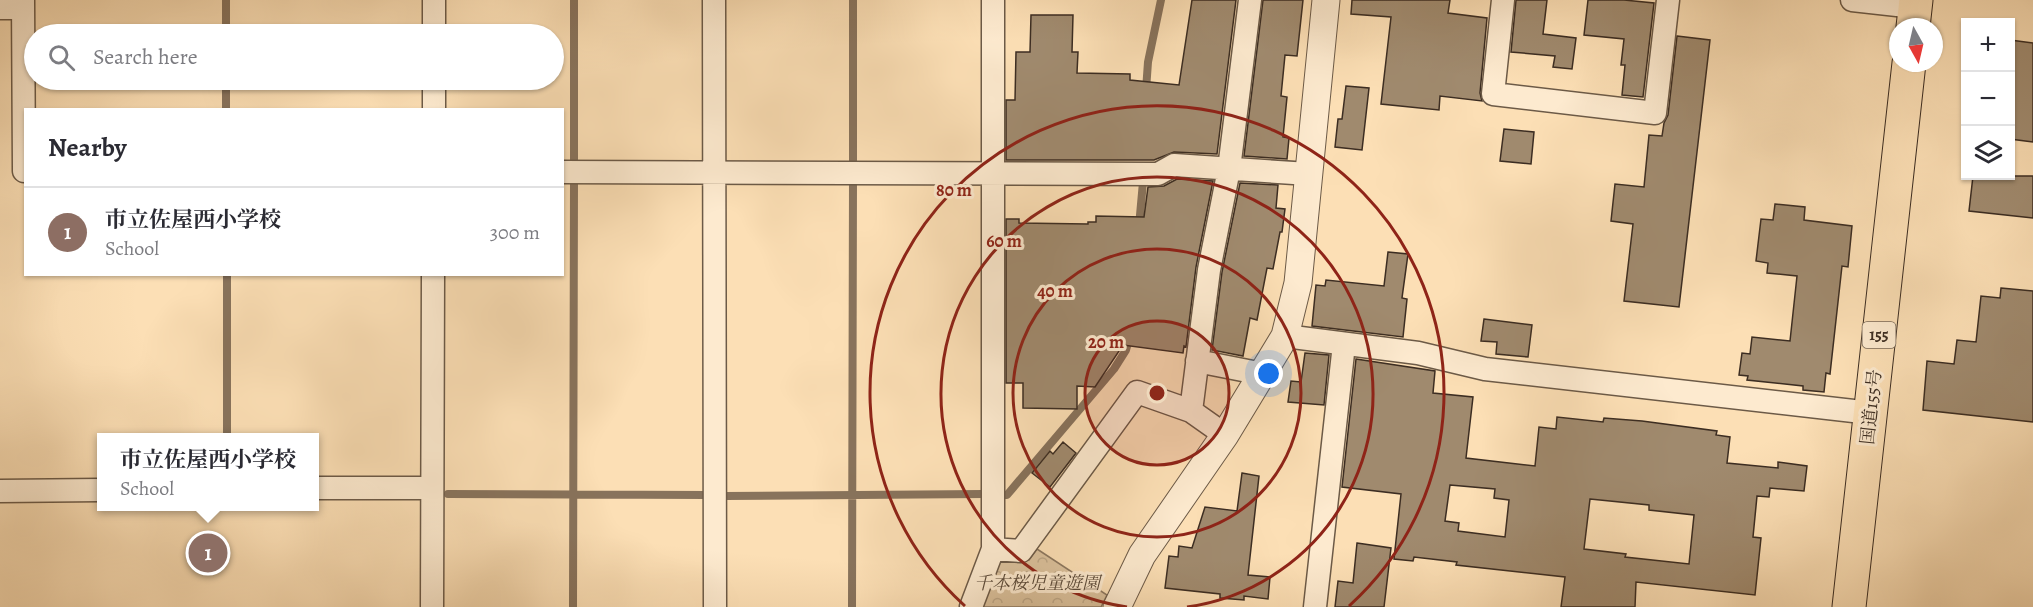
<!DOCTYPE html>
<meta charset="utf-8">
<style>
body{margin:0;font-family:Alegreya,"Noto Serif JP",serif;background:#f7f7f7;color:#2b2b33}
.controls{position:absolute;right:18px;top:18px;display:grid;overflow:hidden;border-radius:0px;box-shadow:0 2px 4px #0004}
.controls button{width:54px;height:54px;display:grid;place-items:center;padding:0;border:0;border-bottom:2px solid #e1e1e2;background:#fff;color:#2b2b33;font:30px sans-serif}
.compass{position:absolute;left:1889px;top:18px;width:54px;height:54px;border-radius:50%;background:#fff;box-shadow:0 2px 4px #0004;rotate:172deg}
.you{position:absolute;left:1269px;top:374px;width:21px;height:21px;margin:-15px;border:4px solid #fff;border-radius:50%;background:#1a73e8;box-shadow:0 0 0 9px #1a73e833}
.badge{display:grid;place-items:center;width:39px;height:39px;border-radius:50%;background:#db2777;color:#fff;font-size:20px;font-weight:700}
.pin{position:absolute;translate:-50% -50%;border:3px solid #fff;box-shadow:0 2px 6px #0006}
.popup{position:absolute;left:97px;top:433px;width:222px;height:78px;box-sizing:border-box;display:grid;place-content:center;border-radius:0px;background:#fff;filter:drop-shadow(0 2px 4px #0005);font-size:20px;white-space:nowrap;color:#7c7c81}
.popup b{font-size:22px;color:#2b2b33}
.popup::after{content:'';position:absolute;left:50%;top:100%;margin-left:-12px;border:12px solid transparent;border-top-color:#fff}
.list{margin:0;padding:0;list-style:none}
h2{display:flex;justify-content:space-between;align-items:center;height:78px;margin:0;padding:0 24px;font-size:26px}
h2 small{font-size:20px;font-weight:400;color:#7c7c81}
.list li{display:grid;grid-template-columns:39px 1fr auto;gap:18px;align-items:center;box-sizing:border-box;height:90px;padding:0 24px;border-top:2px solid #e1e1e2}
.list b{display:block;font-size:22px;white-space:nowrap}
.list p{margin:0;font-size:20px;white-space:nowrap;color:#7c7c81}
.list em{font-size:20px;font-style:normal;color:#7c7c81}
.icon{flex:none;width:33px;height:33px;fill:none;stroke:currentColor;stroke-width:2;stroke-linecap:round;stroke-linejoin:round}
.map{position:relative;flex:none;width:2033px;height:607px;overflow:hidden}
.search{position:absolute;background:#fff;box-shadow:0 2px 4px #0004;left:24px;top:24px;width:540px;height:66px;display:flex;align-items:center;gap:15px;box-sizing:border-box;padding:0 21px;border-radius:33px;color:#7c7c81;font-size:22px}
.panel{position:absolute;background:#fff;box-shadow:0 2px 4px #0004;left:24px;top:108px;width:540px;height:168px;border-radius:0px}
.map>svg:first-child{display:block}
.forest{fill:url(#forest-crowns);stroke:#8c775f;stroke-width:1.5}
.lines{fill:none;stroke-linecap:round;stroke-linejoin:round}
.stream{stroke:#88735c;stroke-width:8}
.building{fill:#a08a6e;stroke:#3c2d22;stroke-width:1.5;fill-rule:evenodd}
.minor-casing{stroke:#6c5a47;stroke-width:25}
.tertiary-casing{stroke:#6c5a47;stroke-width:29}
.trunk-casing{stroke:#3c2d22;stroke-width:35}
.minor{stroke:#fdeacf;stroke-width:22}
.tertiary{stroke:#fdeacf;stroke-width:27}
.trunk{stroke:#fcdfb5;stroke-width:33}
.ring{fill:none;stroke:#8f2418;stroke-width:3}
.labels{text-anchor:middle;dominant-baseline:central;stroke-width:6;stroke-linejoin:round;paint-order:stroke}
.shield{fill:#fdeacf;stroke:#766656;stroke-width:1.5}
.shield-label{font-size:16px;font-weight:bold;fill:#3c2d22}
.street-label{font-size:18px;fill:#3c2d22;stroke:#fdeacf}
.park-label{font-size:18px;font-style:italic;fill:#5c4b3a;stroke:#fdeacf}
.centre{fill:#8f2418;stroke:#fdeacf;stroke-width:3}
.ring-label{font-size:18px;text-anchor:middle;font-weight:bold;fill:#8f2418;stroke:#fdeacf;stroke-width:6;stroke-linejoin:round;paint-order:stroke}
</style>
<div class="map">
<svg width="2033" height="607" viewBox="0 0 2033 607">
<defs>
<pattern id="forest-crowns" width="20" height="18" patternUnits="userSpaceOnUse" patternTransform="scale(1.5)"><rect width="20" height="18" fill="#dbc19c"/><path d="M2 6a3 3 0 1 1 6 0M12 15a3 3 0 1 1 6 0" fill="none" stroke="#bda686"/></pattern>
</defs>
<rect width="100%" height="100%" fill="#fcdfb5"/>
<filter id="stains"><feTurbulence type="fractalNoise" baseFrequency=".00333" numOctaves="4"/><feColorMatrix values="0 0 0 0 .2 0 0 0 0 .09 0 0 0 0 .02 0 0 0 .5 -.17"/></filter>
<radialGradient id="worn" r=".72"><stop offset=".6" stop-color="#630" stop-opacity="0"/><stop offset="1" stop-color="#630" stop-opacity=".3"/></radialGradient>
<!-- forest -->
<path class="forest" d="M1037,549L1107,595L1101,607H976L1001,560L1015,562L1029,560Z"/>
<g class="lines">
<!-- stream -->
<path class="stream" d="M853,0V162
M226,34V0
M1146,90L1148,62L1161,0
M226,110V80
M574,161V0
M1139,226L1143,182
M227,438V274
M448,494L707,495
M1000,495H1007L1114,369L1126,350L1130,336
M725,496L983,494
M573,607L574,179
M852,607L853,178"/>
</g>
<!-- building -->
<path class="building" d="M1192,0H1236L1217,154L1174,152L1154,160H1006V100H1015L1016,52H1030L1031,15H1073L1072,52H1078L1077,73L1130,74V80L1179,85Z
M1263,0H1303L1297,56L1285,55L1281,96L1287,97L1283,137L1289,138L1287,159L1244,156Z
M1352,0H1450L1448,13L1487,18L1480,93L1482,101L1440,96L1439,110L1381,104L1391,17L1351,14Z
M1516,0H1547L1543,34L1576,38L1572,69L1553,67L1555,56L1511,52Z
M1588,0H1624L1654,3L1643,97L1622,95L1625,65H1621L1624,39L1584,35Z
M1677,36L1710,40L1679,307L1624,301L1633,224L1611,221L1615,184L1644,187L1649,135L1662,136L1664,123L1668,115Z
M2010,40L2033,43V142L2010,139Z
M1346,86L1369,88L1362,150L1335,147L1338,119H1342Z
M1504,129L1534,132L1531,164L1500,161Z
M1973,176H2033V218L1969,211Z
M1177,179L1213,181L1196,267L1186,347L1184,346L1183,353L1123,345L1095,387L1077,386V409L1023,408V383H1006V219H1019V223L1088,224V222H1096V216L1144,217L1148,187L1164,186Z
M1240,183L1278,185L1276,208L1285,209L1282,232H1280L1273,269L1267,268L1257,320L1250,318L1243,356L1212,350L1222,272Z
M1775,204L1805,207L1804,220L1852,226L1848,267L1842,266L1830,374L1826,373L1824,392L1803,390V386L1747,380L1748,376L1739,375L1742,353L1750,354L1752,337L1790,341L1797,276L1767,273L1768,263L1756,261L1761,219L1773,220Z
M1388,252L1408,254L1402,298L1407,299L1403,337L1312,326L1316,285L1325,286L1326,280L1384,286Z
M2001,288L2033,291V422L1923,410L1927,361L1954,364L1957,340L1976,342L1981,296L2000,298Z
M1484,319L1532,325L1528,357L1496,354L1497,342L1481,341Z
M1305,353L1329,355L1324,405L1288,402L1291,381L1301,382Z
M1356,359L1435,371L1433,393L1473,397L1466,458L1535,466L1539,427L1556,429L1557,417L1603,422L1604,418L1642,421L1717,431L1716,435L1730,437L1727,463L1778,468V462L1807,466L1804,491L1770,488L1769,497L1757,496L1753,537L1761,538L1755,595L1636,582L1635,607H1561L1565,577L1456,565L1457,562L1414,557L1413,561L1394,559L1401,494L1342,487ZM1450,485L1495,489L1494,498L1509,500L1505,537L1458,531L1459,523L1445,521ZM1590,499L1649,505V510L1694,515L1689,564L1625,557L1626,554L1584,549Z
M1063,442L1076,453L1050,487L1032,473L1050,451L1053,454Z
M1242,473L1259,476L1248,575L1270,577L1268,599L1244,596V600L1220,598V594L1165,588L1169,556L1178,557L1179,546L1192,548L1205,507L1237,511Z
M1357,543L1391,548L1384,607H1335L1338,581L1353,583Z"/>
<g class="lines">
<defs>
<path id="minor" d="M23,0L24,171H26
M434,0V34
M714,0L715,607
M1503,0L1493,94L1655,113L1668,0
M1852,0L1915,7
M0,8H23
M434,80V110
M562,172L1158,174L1174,165L1309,174
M1285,336L1418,353L1485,369L1871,413
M1197,361L1263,374
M1191,411L1209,270L1229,169L1250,0
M314,488H432
M0,491L101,490
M993,549L1021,551L1137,392L1191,411L1225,435
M432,607L433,274
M971,607L993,549V0
M1315,607L1344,344"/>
<path id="tertiary" d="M1117,607L1142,555L1225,435L1285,336L1298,283L1326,0"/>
<path id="trunk" d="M1913,27L1916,0
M1849,607L1909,63"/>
</defs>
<!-- minor casing -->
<use href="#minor" class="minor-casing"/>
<!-- tertiary casing -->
<use href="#tertiary" class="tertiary-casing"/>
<!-- trunk casing -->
<use href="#trunk" class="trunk-casing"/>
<!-- minor -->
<use href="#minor" class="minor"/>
<!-- tertiary -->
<use href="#tertiary" class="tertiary"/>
<!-- trunk -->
<use href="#trunk" class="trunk"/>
</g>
<!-- distance rings -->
<circle cx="1157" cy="393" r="72" fill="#8f2418" fill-opacity=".12"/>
<g class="ring">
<circle cx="1157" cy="393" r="72"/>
<circle cx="1157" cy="393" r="144"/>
<path d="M1127 607A216 216 0 1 1 1187 607"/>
<path d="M965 606A287 287 0 1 1 1349 606"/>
</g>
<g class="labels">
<!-- shield labels -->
<rect class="shield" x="1862.5" y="322" width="33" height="26" rx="4.5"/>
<g class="shield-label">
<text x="1879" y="335">155</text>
</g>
<!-- street labels -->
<g class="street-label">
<text transform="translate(1871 407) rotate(-84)">国道155号</text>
</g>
<!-- park labels -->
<g class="park-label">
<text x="1037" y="583">千本桜児童遊園</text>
</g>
</g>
<circle cx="1157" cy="393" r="9" class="centre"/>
<g class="ring-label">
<text x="954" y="196">80 m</text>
<text x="1004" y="247">60 m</text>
<text x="1055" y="297">40 m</text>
<text x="1106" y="348">20 m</text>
</g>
<rect width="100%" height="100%" filter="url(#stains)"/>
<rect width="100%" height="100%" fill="url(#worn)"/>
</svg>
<div class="controls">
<button>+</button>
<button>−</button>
<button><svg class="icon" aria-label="layers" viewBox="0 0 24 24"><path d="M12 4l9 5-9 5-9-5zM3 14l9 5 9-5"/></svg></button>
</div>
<svg class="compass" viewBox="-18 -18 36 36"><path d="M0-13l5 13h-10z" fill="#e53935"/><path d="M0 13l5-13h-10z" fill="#7c7c81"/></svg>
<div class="you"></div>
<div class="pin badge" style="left:208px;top:553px;background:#8d6e63">1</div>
<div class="popup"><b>市立佐屋西小学校</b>School</div>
<div class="search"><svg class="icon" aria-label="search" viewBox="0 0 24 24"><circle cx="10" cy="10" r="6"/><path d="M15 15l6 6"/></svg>Search here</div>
<section class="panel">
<h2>Nearby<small></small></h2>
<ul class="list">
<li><span class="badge" style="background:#8d6e63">1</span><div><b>市立佐屋西小学校</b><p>School</p></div><em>300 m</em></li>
</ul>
</section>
</div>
